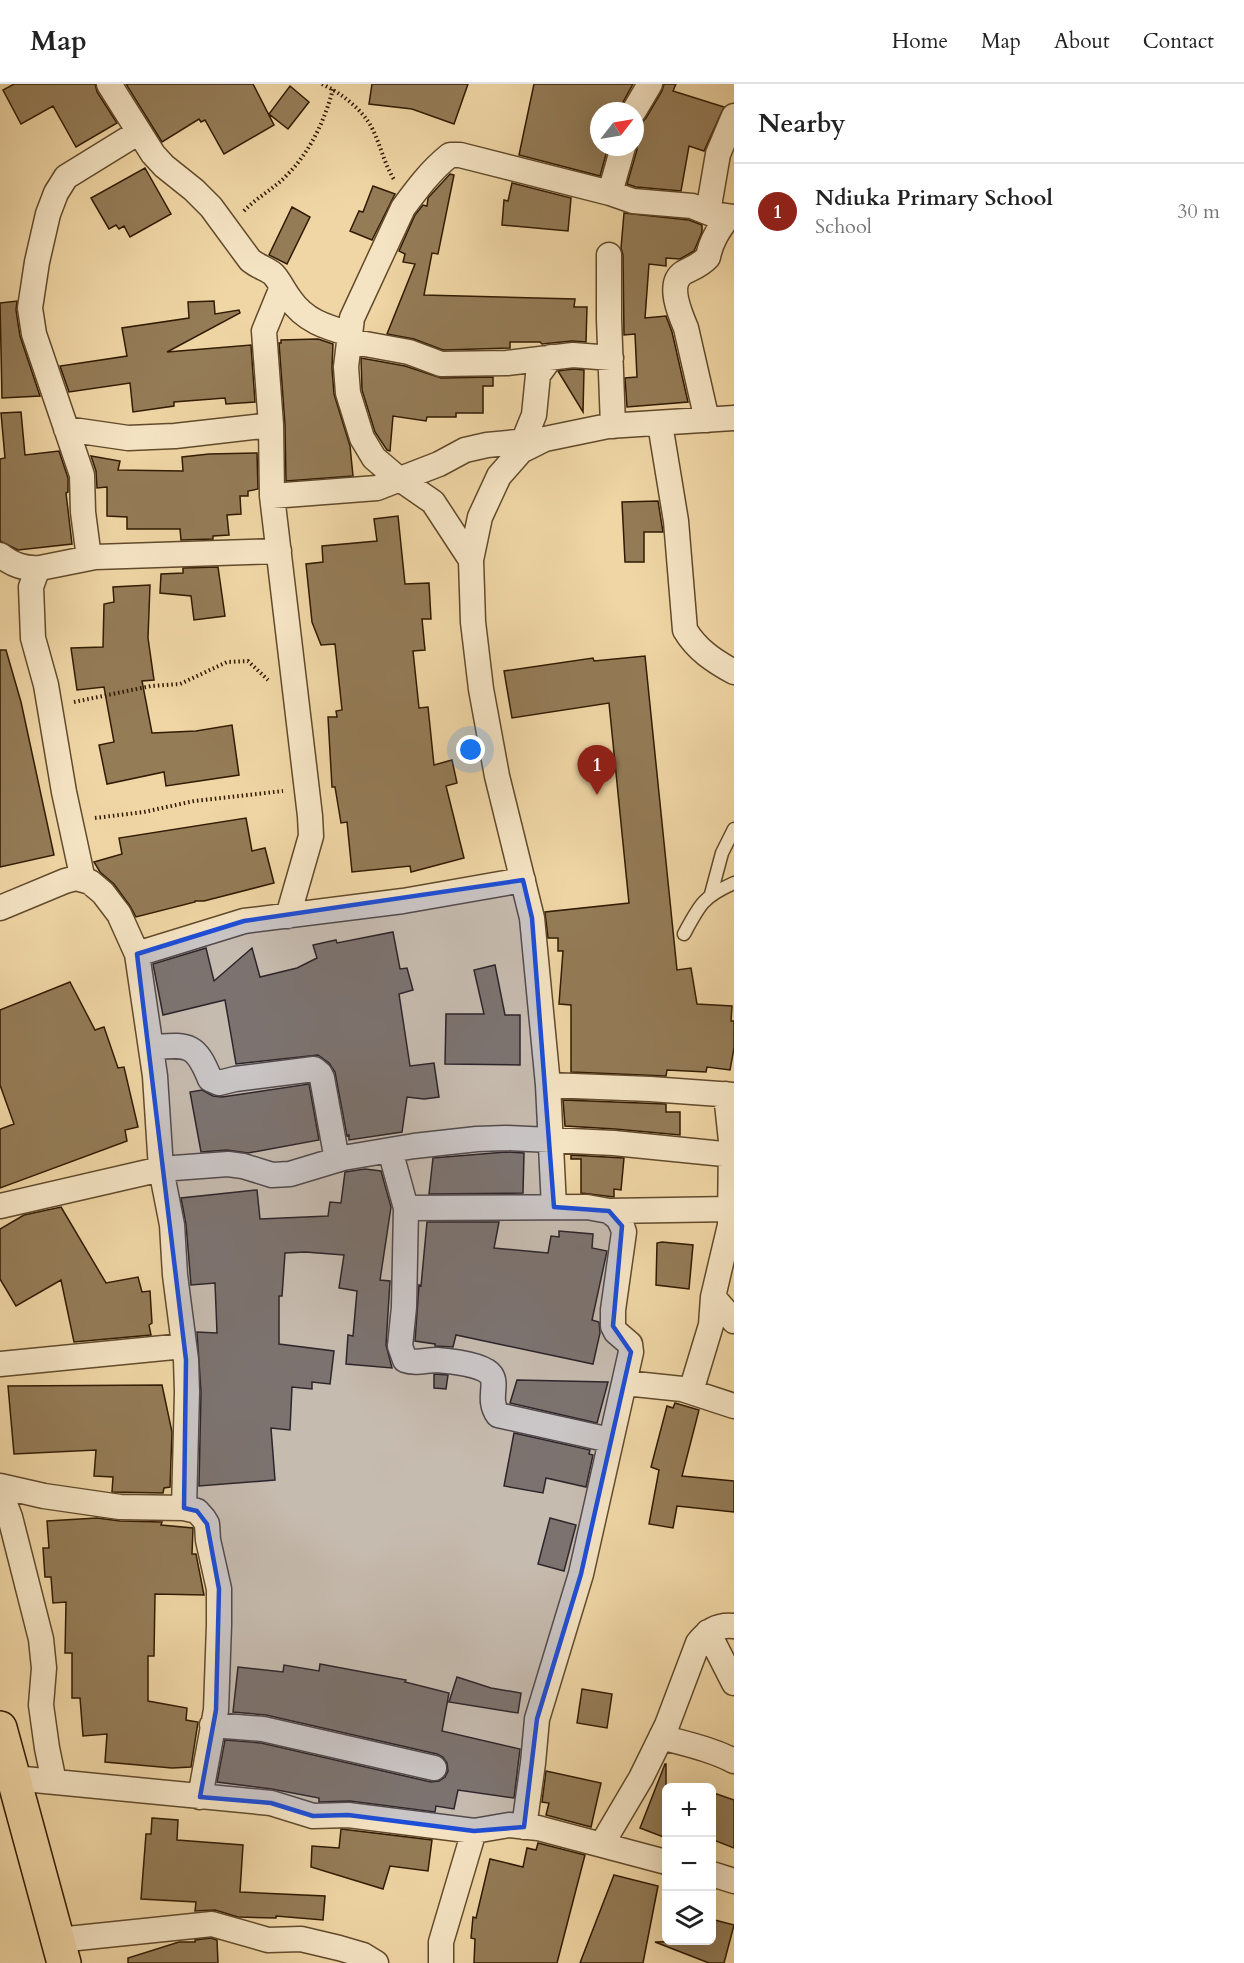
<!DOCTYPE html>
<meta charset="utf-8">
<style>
body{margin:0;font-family:Cardo,serif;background:#f2f2f2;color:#222}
.controls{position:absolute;right:18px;bottom:18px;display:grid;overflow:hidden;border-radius:9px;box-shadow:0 6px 24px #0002}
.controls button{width:54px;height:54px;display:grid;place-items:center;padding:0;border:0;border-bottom:2px solid #e0e0e0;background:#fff;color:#222;font:30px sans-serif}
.compass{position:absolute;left:590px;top:18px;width:54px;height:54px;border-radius:50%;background:#fff;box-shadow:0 6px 24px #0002;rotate:59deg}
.you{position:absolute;left:471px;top:666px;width:21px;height:21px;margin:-15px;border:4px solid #fff;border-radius:50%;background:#1a73e8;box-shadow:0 0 0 9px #1a73e833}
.badge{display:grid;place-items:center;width:39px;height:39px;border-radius:50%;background:#8f2418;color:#fff;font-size:20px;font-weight:700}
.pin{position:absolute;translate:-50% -50px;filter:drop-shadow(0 2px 3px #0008)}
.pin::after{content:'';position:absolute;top:32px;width:21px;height:18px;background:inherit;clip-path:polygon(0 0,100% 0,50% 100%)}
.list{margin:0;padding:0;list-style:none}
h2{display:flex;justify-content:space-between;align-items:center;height:78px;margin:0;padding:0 24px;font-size:26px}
h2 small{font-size:20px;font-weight:400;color:#767676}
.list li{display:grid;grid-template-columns:39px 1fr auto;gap:18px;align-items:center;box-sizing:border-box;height:96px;padding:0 24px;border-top:2px solid #e0e0e0}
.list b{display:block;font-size:22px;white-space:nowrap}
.list p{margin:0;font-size:20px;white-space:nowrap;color:#767676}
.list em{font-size:20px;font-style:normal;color:#767676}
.icon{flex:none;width:33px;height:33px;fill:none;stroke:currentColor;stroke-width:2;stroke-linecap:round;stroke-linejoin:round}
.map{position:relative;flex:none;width:734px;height:1879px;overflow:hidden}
header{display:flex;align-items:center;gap:36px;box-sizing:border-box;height:84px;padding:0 30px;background:#fff;border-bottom:2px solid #e0e0e0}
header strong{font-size:28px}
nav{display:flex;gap:33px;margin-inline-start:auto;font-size:21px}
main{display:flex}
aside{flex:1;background:#fff}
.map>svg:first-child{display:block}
.building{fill:#947c57;stroke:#311b02;stroke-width:1.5}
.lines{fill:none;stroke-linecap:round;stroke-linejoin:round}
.service-casing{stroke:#614a2b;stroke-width:15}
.minor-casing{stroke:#614a2b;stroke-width:27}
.trunk-casing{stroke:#311b02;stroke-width:36}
.path{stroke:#311b02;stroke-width:4;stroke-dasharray:1.5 3;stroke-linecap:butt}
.service{stroke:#f5e4c4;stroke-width:12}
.minor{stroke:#f5e4c4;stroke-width:24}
.trunk{stroke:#f0d6a5;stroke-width:33}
.marked{fill:#1d4ed8;fill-opacity:0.2;stroke:#1d4ed8;stroke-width:4.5;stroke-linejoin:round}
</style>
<header>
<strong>Map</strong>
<nav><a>Home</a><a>Map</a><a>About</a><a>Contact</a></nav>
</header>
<main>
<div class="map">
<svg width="734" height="1879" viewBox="0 0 734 1879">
<rect width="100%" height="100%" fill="#f0d6a5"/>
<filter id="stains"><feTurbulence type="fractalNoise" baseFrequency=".00333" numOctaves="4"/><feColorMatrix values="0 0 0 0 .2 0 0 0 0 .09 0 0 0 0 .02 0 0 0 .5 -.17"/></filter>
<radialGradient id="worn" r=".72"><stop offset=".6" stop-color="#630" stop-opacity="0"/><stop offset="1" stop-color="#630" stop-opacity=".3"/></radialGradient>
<!-- building -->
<path class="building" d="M14,0H95L97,8L117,39L76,63L53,22L21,40L3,6Z
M126,0H253L274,41L224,70L205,36L201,38L199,35L162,58Z
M372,0H468L454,40L412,25L369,20Z
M534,0H633L622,20L620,27H599V63H608L600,92L519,71Z
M664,0H676L673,7L724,23L704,67L689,62L681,107L636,103L627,100L637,66L635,41L641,39L646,34L662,7Z
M290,2L309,18L288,45L269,30Z
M145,84L171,130L130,153L124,142L119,145L116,141L109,145L91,114Z
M450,90L454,91L438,170L432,169L424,211L575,215L574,223H587L586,258L572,257L542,260L540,258H510V264L443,266L414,255L387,250L415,180L403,178L405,170L399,167L415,131L423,121L427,122L428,114Z
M512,99L571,114L568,147L502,141L504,116L508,117Z
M373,102L395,110L372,156L350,147L359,127L363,128Z
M292,123L310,133L287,180L269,171Z
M624,129L689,136L702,141V148L694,167L680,175L666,174V182L649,180L645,234L666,232L672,248L688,318L627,323L625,294L637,293L635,250L624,251L623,171L621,164Z
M17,217L16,226L20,252L40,312L2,314L0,219Z
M214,217L215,230L239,226L240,229L167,268L251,261L255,318L226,320L225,314L174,318V322L133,328L130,299L69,308L60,282L127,272L122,244L189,234L188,218Z
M318,255L333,260L332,284L334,310L350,362L353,392L286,397L285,341L279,259H281V256Z
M361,274L405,282L441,294L493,293V302H483V329H456V333H427L426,337L393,332L390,367L387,366L375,348L362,306Z
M573,285L584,286L583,328L558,287Z
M21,328L25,371L59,367L68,394V408L66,409L72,460L18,466L0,457V375L5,374L1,329Z
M257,369L258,405L248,407V412H240L241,430L227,431L229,451L213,452V455L181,456L180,445H127V433L107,432V403L97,404L96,387L91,372L120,377L118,386L183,387L182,373L209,370Z
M658,417L663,448H644V478H625L622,418Z
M398,432L405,500L429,499L431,535H422L425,566L413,567L419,624L428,623L434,681L452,676L457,699L446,702L464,774L411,788L410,782L352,788L347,738L341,739L335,703H332L328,633H337L336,627L342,626L335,560L321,561L312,538L306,480L323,478L322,462L377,457L374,435Z
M218,483L225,532L194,536L191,512L160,509L161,490L183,489V484Z
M150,501L148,554L154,596L142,597L152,649L196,647L232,641L239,691L166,702L164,688L107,700L99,661L114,658L104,603L77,606L71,564L103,563L104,520L114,518L113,503Z
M0,566H6L21,618L54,771L0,783Z
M645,572L677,886L691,884L697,920L732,922L731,937H734V964L730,986L707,983L706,988L667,986L666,992L571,988V921L559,920L563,867H558V854H548L545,828L629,819L609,619L512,634L504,587L593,574L594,577Z
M246,734L252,767L265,764L274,799L204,817H195V818L136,833L130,822L114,800L100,788L94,778L122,770L119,754Z
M393,848L400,885L407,884L413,906L399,910L410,982L434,979L439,1013L424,1015L407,1013L402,1048L349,1056V1051L347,1052L335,988L329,979L318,971L236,980L225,916L163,931L153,880L206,864L214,897L252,864L260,893L297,884L317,874L313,861L336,856L337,859Z
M495,881L505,931H520V981L445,980L446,930H484L474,886Z
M70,898L95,946L104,943L118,984L124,983L138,1043L125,1046L127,1057L0,1104V1045L14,1040L0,1001V926Z
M309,1000L319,1056L248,1069L227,1066L201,1068L190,1008L202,1006L213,1012L222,1013Z
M563,1016L666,1020V1028H680V1051L615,1045L565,1042Z
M506,1068L524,1069L523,1109L429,1110L433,1074Z
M571,1071L624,1074L621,1106L614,1105V1113L581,1109V1075H571Z
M365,1085L381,1087L391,1123L380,1196L390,1197L386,1261L392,1284L346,1280L348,1251L353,1252L357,1207L339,1204L344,1171L305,1168L285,1169L282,1212H279V1260L334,1267L330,1300L312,1298V1305L292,1303L290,1346L271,1344L275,1396L199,1402L201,1308L197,1248L217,1249L215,1199L191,1201L186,1140L181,1114L257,1106L260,1135L328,1132L330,1118L341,1119L345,1088Z
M61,1123L106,1199L138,1193L142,1208L150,1207L152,1239L149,1241L151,1251L74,1258L61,1196L16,1222L0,1195V1145L24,1131Z
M427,1138H499L494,1164L548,1169L551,1152L559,1153V1147L593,1150L592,1164L607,1167L592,1236L599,1238L600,1249L593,1280L456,1251L453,1263L435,1262V1260L415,1257L419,1201L421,1202Z
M662,1158L693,1161L689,1205L656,1201L657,1159Z
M434,1290L448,1291L446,1305L434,1304Z
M517,1296L608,1298L597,1339L510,1319Z
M162,1301L172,1348L170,1403L164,1404L163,1409L112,1408L113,1393L94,1392L96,1366L14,1370L8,1302Z
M675,1319L699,1326L682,1392L734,1397V1428L677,1422L673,1444L649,1440L659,1386L651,1383L667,1322L673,1324Z
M514,1349L590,1366L589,1370L593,1371L586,1403L546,1394L543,1409L504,1402Z
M97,1434L120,1437L162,1438L161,1441L193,1444L192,1470H196L204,1511L155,1510L154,1572H148V1617L187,1624L186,1636L198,1638L191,1683L172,1684L105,1678L107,1650L83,1652L80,1614H72V1569H65L66,1518L53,1519L51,1493H45L43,1464H49L47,1437Z
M550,1434L576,1441L564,1487L538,1480Z
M320,1580L406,1596L405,1598L449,1609L442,1647L520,1665L514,1714L458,1706L454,1725L436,1722L435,1728L350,1717L319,1718V1714L272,1705L217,1698L225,1656L261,1659L431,1698L439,1697L445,1693L448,1687L447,1679L443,1673L437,1670L266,1631L233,1628L238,1583L283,1588L284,1581L319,1587Z
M457,1593L491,1604L521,1609L518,1629L449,1618Z
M582,1605L612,1610L607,1644L577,1639Z
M665,1680H666V1754L640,1744Z
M546,1687L601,1699L591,1743L546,1731L549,1719L542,1718Z
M711,1708L734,1716V1764L711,1755Z
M152,1734L178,1736L177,1756L243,1761L240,1808L325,1812L323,1836L276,1832V1834L238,1833L215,1826L195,1827L196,1818L141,1815L146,1750H151Z
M341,1745L432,1756L428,1787L390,1782L383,1805L311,1783L312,1762L339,1764Z
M538,1759L585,1771L557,1879H474L475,1855L471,1854L473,1833L476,1834L490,1775L523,1783L527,1764L536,1766Z
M614,1791L658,1802L643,1879H580Z
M711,1835L734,1841L724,1879H709L655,1858L711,1857Z
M211,1854L217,1856L218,1879H128V1874L179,1858H195V1856Z"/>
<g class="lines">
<defs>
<path id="service" d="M711,810L722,769L734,745
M684,850C700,820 703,813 734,799"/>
<path id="minor" d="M109,0L153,70L164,82L194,106L211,123L250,176C258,183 270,186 274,191C280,198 284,207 290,215C305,237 326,243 350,250
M634,27L650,0
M610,109L623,63
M708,128L718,70L734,32
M609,171V235L613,342
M282,203L264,247L271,341L272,412L310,732L311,752L288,832
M349,257L409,268L441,280L507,279L573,271L611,274
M707,336L686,244C680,230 667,200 683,189C692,184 701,181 708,173C711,157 718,147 728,133
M660,340L676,437L685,546C697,566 714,577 734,588
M66,345L128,354L175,352L271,341
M523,358L534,331L538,291L551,273
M272,412L377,404L439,380L465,366L487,361L537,356
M0,471C13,481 24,485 40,484
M89,474L83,428L82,391L34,250L30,224L37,178L48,130L56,109L66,93L139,48
M471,476L433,418L394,391L374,374L362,354L348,309L346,283L352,234L403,124C417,105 431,86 450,71H460L610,109L633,117L692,122L712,130L734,133
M83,796L64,708L46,601L33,554L31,503L36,489L40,484L95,473L279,467
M0,824L65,797L76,794L90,798L103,809L119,830L137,870L155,992L161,1085L172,1141L175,1191L186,1276L187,1308L184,1424
M137,870L244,837L403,817L523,796
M151,963C188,961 195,958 210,995L219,999L235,995L314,985L320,990L322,994L337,1076
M548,1001L650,1005L734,1011
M390,1066L406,1124L404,1223L400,1262L405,1276C416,1280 426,1276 437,1276C450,1277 483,1280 491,1291C498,1301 487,1316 498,1331L610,1356
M0,1122L161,1085L228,1080L243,1082L272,1091L290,1090L343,1074L414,1062L477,1055L506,1054L614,1059L734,1071
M554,1123L548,1001L532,834L497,692L481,605L473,538L471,476L480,433L499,392L521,367L545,355L608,342L734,334
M406,1124L587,1123L609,1127L618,1134L622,1142L624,1148L613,1226V1242L616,1248L630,1260L631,1268L581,1490L537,1635L533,1679L524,1743
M609,1127L731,1125
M713,1213L734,1237
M0,1280L184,1262
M625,1299L682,1305L734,1322
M691,1307L711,1241L713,1213L730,1141L731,1057L726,1010
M0,1402L44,1412L120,1423L184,1424L197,1427L204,1435L207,1440L208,1456L219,1505V1541L216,1626L200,1713
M0,1407L10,1433L41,1555L44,1584L41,1621L47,1664L54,1698
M708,1548L734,1599
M212,1641L263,1645L434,1684
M661,1653C686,1660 711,1665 734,1677
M14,1694L271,1719L313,1732L348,1731L474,1747L509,1741L538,1744L666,1778
M602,1760L641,1694L667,1641L698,1559C707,1547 718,1540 734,1542
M712,1790L734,1797
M58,1856L212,1840L268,1856L301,1855L339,1864L363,1871L376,1879
M441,1879V1858L474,1747"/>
<path id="trunk" d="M0,1644L64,1879"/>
</defs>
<!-- service casing -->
<use href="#service" class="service-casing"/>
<!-- minor casing -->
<use href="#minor" class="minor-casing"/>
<!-- trunk casing -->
<use href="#trunk" class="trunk-casing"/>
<!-- path -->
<path class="path" d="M322,0C341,9 362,25 372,44C381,62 384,80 395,97
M244,127C257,113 274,105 287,91C310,68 325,36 333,5
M74,618L151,602L180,600L227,578L248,577L268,596
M95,734L144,728L194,717L283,707"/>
<!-- service -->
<use href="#service" class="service"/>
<!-- minor -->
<use href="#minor" class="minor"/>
<!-- trunk -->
<use href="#trunk" class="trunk"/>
</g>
<!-- marked area -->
<path class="marked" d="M523,796L532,834L554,1123L609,1127L622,1142L613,1242L631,1268L581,1490L537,1635L524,1743L474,1747L348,1731L313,1732L271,1719L200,1713L216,1626L219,1505L207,1440L197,1427L184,1424L186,1276L137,870L244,837Z"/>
<rect width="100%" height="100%" filter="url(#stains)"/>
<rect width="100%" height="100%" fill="url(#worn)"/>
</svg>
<div class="controls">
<button>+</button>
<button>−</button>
<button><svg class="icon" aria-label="layers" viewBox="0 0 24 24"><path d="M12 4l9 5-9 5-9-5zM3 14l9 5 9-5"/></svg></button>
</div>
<svg class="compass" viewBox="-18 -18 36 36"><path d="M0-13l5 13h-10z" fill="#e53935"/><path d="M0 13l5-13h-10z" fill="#767676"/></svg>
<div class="you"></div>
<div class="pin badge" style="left:597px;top:711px">1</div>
</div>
<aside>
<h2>Nearby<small></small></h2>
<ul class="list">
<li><span class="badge">1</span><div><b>Ndiuka Primary School</b><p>School</p></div><em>30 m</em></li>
</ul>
</aside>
</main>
